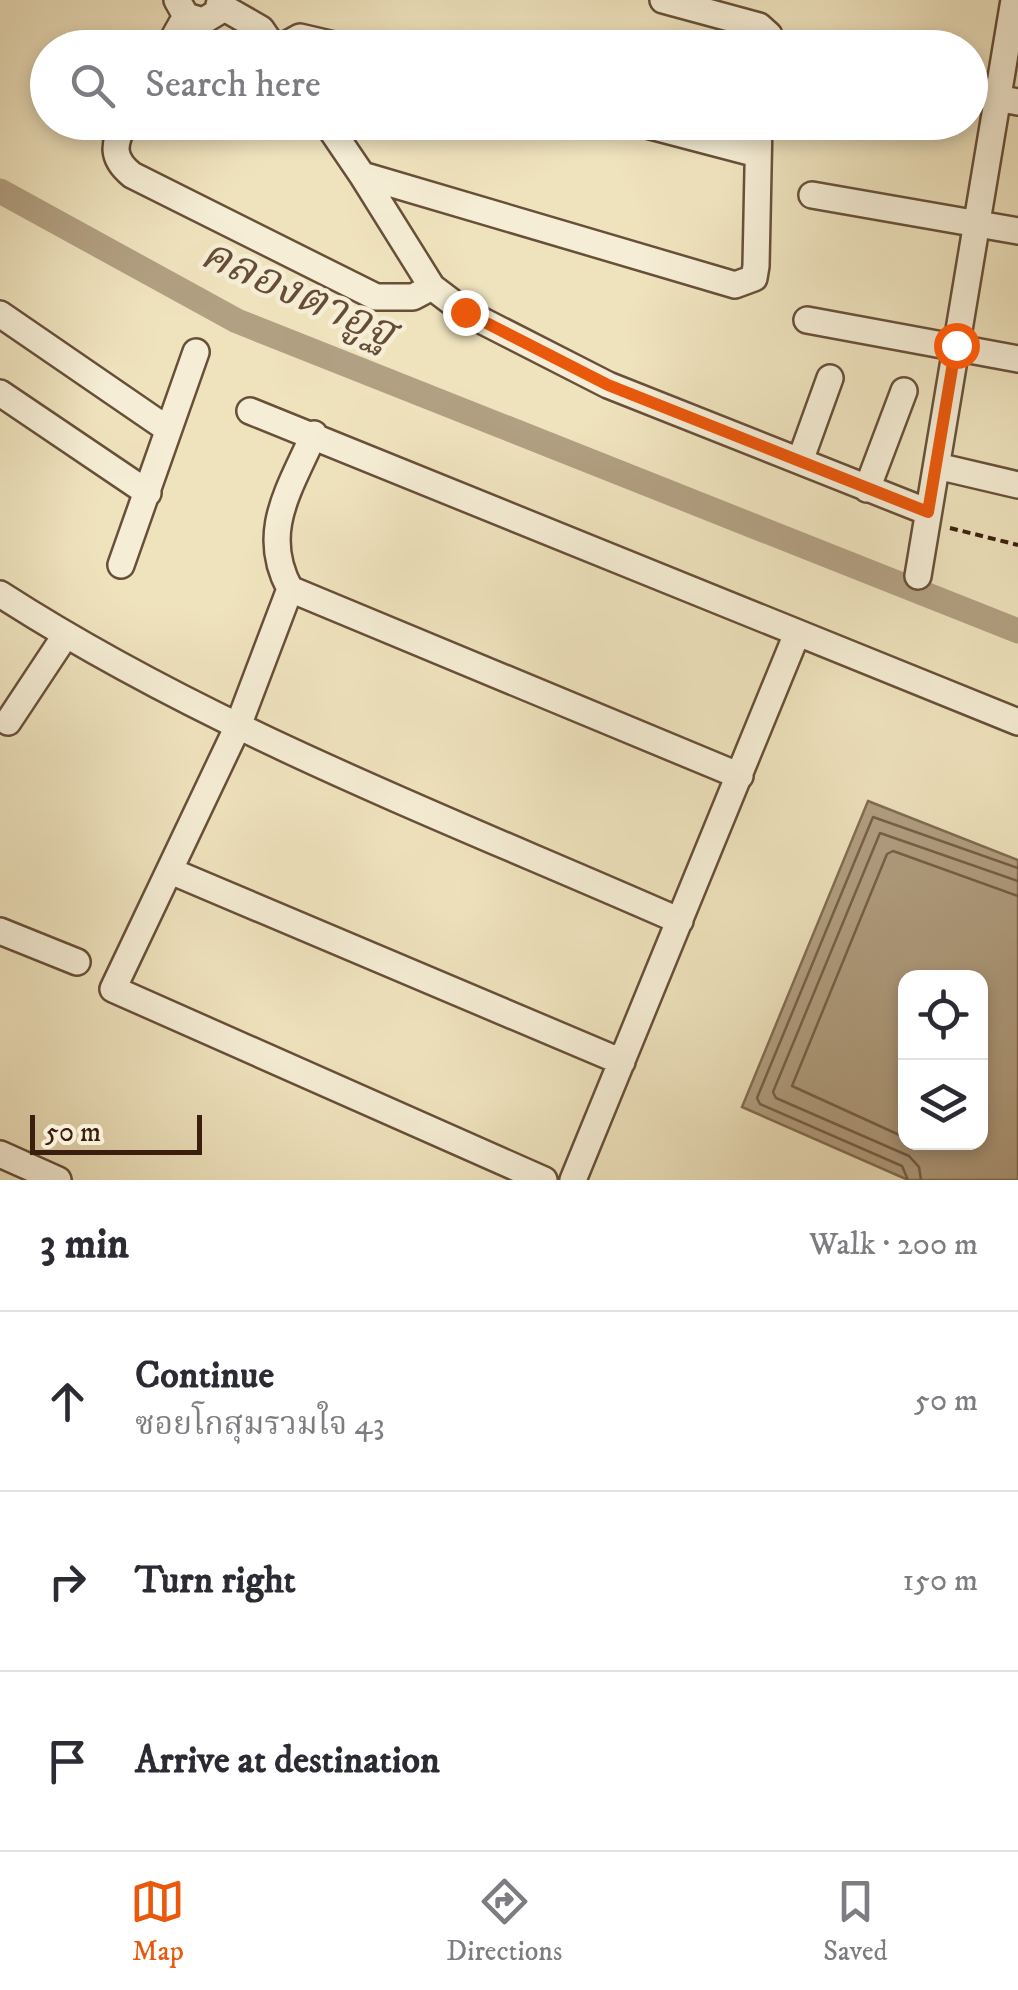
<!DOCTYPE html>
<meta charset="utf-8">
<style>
body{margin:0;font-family:"IM FELL DW Pica","Noto Serif Thai",serif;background:#f7f7f7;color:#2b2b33}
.controls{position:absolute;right:30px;bottom:30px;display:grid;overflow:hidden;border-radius:20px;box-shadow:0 5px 15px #0003}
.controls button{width:90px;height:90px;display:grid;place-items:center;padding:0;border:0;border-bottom:2px solid #e1e1e2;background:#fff;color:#2b2b33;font:50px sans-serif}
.scale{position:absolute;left:30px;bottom:25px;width:172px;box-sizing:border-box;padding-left:10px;border:5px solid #3b1e0d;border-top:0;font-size:28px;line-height:35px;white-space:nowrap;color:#3b1e0d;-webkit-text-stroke:8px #f5edd5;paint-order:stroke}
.stop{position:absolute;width:30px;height:30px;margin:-22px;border:8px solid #ea580c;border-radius:50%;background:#fff}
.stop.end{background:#ea580c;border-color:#fff;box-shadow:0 2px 10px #0008}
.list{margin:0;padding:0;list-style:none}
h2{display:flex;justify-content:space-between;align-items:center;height:130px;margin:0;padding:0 40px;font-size:42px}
h2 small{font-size:32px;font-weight:400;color:#7c7c81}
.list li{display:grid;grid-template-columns:65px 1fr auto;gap:30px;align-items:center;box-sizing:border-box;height:180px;padding:0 40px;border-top:2px solid #e1e1e2}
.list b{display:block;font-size:38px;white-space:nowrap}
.list p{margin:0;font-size:32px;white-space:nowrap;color:#7c7c81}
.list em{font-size:32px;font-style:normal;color:#7c7c81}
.icon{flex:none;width:55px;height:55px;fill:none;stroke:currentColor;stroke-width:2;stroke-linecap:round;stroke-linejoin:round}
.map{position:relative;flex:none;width:1018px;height:1180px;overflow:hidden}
.search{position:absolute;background:#fff;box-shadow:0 5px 15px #0003;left:30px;right:30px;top:30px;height:110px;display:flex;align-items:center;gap:25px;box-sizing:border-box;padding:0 35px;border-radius:55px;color:#7c7c81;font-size:38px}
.sheet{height:670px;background:#fff}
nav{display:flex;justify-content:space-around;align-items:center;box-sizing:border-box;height:140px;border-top:2px solid #e1e1e2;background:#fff;font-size:28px;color:#7c7c81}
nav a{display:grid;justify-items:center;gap:5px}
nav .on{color:#ea580c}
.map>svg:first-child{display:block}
.water{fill:#b2a082;stroke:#826c53;stroke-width:2.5;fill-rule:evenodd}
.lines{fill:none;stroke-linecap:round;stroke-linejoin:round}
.shore{stroke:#765f48;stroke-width:2.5}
.canal{stroke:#b2a082;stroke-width:25}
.street-casing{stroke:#684f39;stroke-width:30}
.path{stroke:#3b1e0d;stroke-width:4;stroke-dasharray:8 5;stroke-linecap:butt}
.street{stroke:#f5edd5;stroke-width:25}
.route{stroke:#ea580c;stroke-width:12}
.labels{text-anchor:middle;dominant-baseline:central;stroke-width:9;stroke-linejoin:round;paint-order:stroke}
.water-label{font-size:45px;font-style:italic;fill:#654c36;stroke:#f5edd5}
</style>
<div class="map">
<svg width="1018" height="1180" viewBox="0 0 1018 1180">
<rect width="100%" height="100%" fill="#efe3be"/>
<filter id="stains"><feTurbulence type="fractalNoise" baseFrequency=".002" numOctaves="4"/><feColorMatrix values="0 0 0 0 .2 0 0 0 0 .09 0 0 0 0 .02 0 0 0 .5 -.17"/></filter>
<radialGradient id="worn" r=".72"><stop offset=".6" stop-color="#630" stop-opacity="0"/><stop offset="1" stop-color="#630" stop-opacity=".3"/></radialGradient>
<!-- water -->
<path class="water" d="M868,801L1018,860V1180H908L742,1107ZM906,978H980V1142H906Z"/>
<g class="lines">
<!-- shore -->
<path class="shore" d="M906,1138L792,1086L887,854L893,851L1018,896
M908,1180L902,1166L760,1104L757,1098L873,817L1018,868
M921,1180L919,1167L909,1156L776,1098L773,1092L880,833L1018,881"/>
<!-- canal -->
<path class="canal" d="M0,191L237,321L1018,631"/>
<defs>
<path id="street" d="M177,0L186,16L203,21L218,12L221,0
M663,0L759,26L769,35L772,48
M219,5L261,29L274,48
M168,48L186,16
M280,48L300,37L347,48
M970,93L1018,102
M125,122C113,144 111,158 132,175L376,297H413L432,287
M326,122L362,175L735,285L754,278L756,266L759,122
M635,122L757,154
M362,175L432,287L465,312L608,385L928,512
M812,195L1018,231
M0,314L166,428
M807,320L1018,359
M0,393L148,493
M250,411L1018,722
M314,434C290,489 259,532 290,589L740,776
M800,461L830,378
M937,466L1018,485
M867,489L904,391
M121,565L196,352
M918,576L1014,0
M290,589L238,726L113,989L544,1180
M0,594C211,730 451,820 680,921
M8,722L65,636
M173,872L622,1062
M0,931L77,962
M0,1154L58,1180
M573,1180L796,636"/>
</defs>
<!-- street casing -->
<use href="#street" class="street-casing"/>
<!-- path -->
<path class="path" d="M950,528L1018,545"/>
<!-- street -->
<use href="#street" class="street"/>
</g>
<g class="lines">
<!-- route -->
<path class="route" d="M465,312L608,385L928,512L956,345"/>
</g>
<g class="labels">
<!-- water labels -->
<g class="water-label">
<text transform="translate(298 294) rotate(24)">คลองตาอูฐ</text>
</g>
</g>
<rect width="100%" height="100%" filter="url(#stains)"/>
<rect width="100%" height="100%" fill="url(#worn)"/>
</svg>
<div class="controls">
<button><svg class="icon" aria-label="locate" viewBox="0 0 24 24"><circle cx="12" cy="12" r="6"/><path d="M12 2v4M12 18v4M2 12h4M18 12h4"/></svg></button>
<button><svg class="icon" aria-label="layers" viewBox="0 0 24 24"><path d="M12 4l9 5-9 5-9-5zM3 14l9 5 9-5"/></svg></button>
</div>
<div class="scale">50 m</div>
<div class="stop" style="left:956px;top:345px"></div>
<div class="stop end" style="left:465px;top:312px"></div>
<div class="search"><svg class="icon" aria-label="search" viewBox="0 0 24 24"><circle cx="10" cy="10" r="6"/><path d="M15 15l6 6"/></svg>Search here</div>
</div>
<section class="sheet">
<h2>3 min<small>Walk · 200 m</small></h2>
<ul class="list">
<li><svg class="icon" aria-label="ahead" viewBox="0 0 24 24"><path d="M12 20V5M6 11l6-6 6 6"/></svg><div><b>Continue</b><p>ซอยโกสุมรวมใจ 43</p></div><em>50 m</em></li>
<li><svg class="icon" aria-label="right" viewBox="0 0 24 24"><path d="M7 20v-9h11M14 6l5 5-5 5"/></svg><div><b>Turn right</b></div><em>150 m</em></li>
<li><svg class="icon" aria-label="arrive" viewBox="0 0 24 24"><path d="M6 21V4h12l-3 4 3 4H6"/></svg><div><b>Arrive at destination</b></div></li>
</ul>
</section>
<nav>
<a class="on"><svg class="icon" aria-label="map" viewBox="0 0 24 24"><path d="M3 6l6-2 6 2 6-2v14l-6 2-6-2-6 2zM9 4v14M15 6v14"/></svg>Map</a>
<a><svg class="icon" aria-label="directions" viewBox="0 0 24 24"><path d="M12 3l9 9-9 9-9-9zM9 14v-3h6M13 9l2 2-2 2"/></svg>Directions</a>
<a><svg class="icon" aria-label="saved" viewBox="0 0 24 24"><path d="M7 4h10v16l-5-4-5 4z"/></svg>Saved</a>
</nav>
